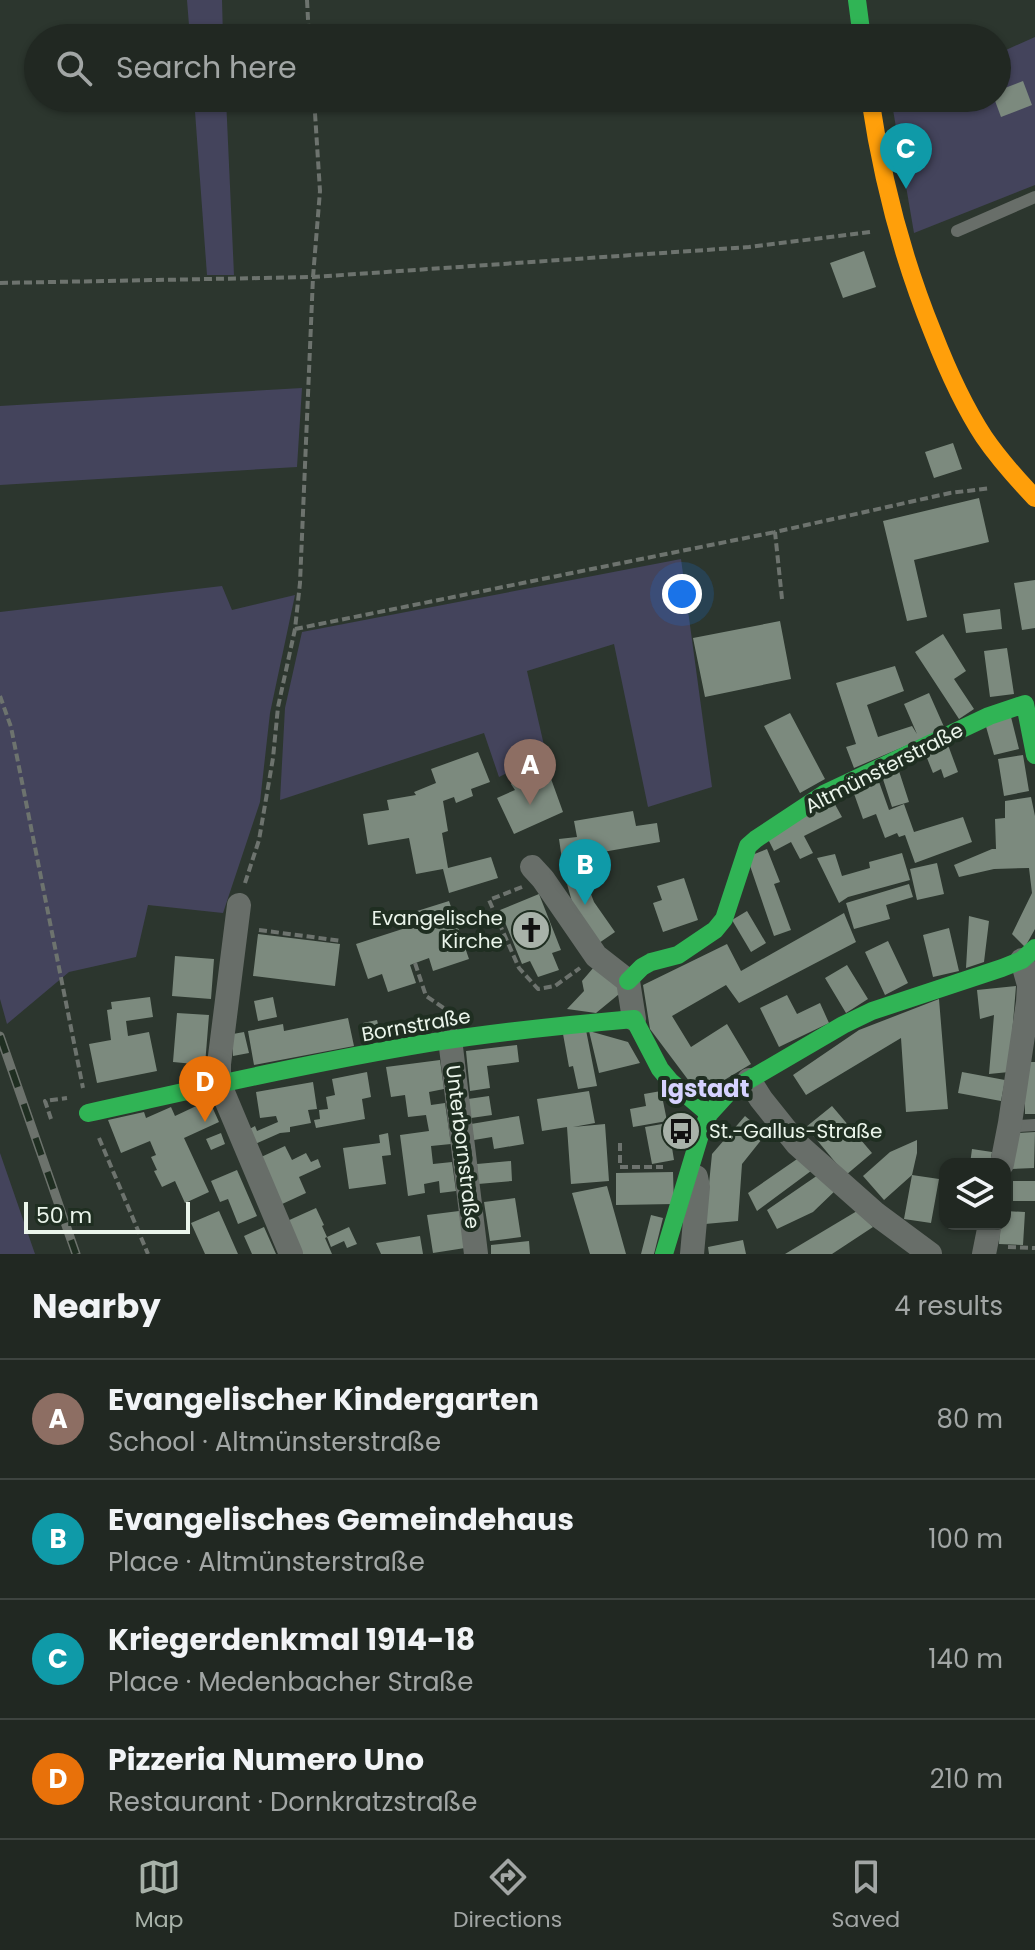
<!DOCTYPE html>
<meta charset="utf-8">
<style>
body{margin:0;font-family:Poppins,sans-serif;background:#2d342f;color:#f1f3f6}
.controls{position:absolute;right:24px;bottom:24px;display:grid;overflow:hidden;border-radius:16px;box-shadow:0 2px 6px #0004}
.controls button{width:72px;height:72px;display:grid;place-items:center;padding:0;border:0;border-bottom:2px solid #3e4440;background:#212822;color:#f1f3f6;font:40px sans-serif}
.scale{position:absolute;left:24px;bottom:20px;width:166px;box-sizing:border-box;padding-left:8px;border:4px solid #ebf5eb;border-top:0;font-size:22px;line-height:28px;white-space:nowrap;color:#ebf5eb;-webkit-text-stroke:6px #1f2e21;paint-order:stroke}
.you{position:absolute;left:682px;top:594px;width:28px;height:28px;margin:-20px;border:6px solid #fff;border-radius:50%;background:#1a73e8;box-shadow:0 0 0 12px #1a73e833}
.badge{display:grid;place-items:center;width:52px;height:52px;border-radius:50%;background:#a8b2a9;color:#fff;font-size:26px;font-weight:700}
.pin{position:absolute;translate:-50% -66px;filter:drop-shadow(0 2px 4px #0008)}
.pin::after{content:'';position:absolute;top:42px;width:28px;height:24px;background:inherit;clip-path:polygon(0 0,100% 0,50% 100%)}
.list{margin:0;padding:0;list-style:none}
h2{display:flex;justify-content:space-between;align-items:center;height:104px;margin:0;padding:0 32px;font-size:34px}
h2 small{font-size:26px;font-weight:400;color:#a2a6a5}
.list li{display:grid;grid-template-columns:52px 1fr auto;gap:24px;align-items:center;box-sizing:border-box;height:120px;padding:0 32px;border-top:2px solid #3e4440}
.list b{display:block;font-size:30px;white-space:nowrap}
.list p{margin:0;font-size:26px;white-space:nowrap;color:#a2a6a5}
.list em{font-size:26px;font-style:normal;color:#a2a6a5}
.icon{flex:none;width:44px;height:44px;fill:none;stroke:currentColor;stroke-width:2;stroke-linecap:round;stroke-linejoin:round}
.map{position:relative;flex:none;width:1035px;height:1254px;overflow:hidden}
.search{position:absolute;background:#212822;box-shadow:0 2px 6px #0004;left:24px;right:24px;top:24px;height:88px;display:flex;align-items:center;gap:20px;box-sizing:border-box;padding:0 28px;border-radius:44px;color:#a2a6a5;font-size:30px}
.sheet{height:584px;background:#212822}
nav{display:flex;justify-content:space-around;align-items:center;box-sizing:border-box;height:112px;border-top:2px solid #3e4440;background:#212822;font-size:22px;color:#a2a6a5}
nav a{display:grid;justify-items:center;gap:4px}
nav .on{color:#a8b2a9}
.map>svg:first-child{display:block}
.green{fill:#44445c}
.building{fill:#7c8a7e}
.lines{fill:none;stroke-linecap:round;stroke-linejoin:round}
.path{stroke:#6d736e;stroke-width:4;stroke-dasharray:8 4;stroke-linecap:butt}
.lane{stroke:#686e69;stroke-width:12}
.street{stroke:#686e69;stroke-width:24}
.fast{stroke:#30b455;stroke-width:18}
.slow{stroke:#ff9f0a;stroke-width:18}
.rail-casing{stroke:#6c726c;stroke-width:9}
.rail{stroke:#1f2e21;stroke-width:6;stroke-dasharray:18;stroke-linecap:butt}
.labels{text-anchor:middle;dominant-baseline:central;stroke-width:8;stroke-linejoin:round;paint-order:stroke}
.street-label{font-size:20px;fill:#ebf5eb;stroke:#1f2e21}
.poi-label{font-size:20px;fill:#ebf5eb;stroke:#1f2e21;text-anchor:end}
.quarter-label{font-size:24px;font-weight:bold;fill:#d6d3ff;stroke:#1f2e21}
</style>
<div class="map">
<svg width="1035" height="1254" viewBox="0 0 1035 1254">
<rect width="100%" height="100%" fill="#2c362e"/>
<!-- green -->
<path class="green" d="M187,0H222L223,38H190Z
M1035,37V185L914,233L891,98H997V54Z
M194,98H226L234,275H207Z
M302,388L297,467L0,485V406Z
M681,559L712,787L648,807L614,644L527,671L546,754L499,777L484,733L280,800L285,708L302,632Z
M222,586L232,610L295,595L270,713L260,802L223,913L148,905L136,957L69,972L7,1024L0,999V612Z
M0,1153L35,1254H0Z"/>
<!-- building -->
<path class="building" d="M1023,81L1032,105L1001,117L994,98H997V91Z
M864,251L876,287L843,298L830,263Z
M953,443L962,469L934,478L925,452Z
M979,498L989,542L914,560L927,617L907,621L883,521Z
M1035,580V628L1022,630L1014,583Z
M1000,609L1002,629L966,633L963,614Z
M780,621L791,679L705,697L693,638Z
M943,634L966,671L954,679L974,709L959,719L915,652Z
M1007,648L1014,694L990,697L984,651Z
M895,666L904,691L867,705L878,737L912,726L917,734L904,704L929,693L945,729L854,768L846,747L856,744L836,683Z
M790,713L825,779L800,793L764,726Z
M1011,717L1019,749L994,755L985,723Z
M948,745L958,772L944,778L941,769L933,773L925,753Z
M478,752L490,782L471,789L473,796L456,803L454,797L443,801L448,831L442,833L448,868L491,857L498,878L449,893L443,869L416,874L409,838L368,845L363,814L389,810L387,800L416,795L414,792L436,783L431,769Z
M1023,755L1029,791L1004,796L998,759Z
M540,763L545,777L550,776L563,812L514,834L497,798L515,790L511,784L520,772Z
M898,768L909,802L892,807L881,773Z
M878,779L889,810L904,804L914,832L963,817L972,842L915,863L905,835L899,837L897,833L885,838L876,814L863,819L852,788Z
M1031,797L1035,816V929L1025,947L1012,934L1032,893L1029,868L994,869L959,877L954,865L992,849H996L995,819L1005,818V801Z
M832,799L842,817L804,836L813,853L800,859L791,842L774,851L767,837Z
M633,811L636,826L657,823L660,842L580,856L582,871L594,902L615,932L599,943L574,909L564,873L559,839L577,837L574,821Z
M767,849L780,882L774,884L791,930L774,936L747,857Z
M902,853L910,880L848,897L839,903L817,858L835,854L842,876L870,868L869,862Z
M937,863L944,894L917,900L910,869Z
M684,878L698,920L663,932L653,903L662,900L657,886Z
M909,884L913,897L886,905L890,919L854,929L846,903Z
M539,894L561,950L552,953L559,970L538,977L530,961L522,964L500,910Z
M449,901L469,959L433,971L429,958L410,965L416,983L388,992L382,974L368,979L356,944L418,924L414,912Z
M747,911L766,943L751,952L732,920Z
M844,913L856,942L739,1003L726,985L672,1016L691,1047L727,1024L751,1064L721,1082L710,1085H692L650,1029L643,985L727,944L741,971Z
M969,916L989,921L984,962L966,968Z
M949,928L959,971L933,977L923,935Z
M258,934L340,944L335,986L253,976Z
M888,941L908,983L885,995L865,952Z
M175,956L214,959L211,999L172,996Z
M847,965L868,999L846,1013L825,978Z
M594,967L624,990L596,1013L567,1009L584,991L582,981Z
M1016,986L1009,1072L989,1074L994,1015L980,1019L977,990Z
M787,995L797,1014L820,1003L829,1023L779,1047L760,1008Z
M150,997L153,1017L126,1021L128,1036L149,1032L157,1071L97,1083L89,1044L111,1040L107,1010L112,1009L111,1002Z
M273,997L277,1017L258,1021L254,1001Z
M939,999L948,1109L906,1112L901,1038L806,1095L793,1075L859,1030Z
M177,1013L209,1015L205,1065L173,1062Z
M348,1018L354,1046L254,1065L248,1031L283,1024L284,1031Z
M377,1020L381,1036L366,1038L363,1023Z
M586,1030L597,1086L578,1089L573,1066L569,1067L563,1034Z
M589,1031L628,1042L640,1063L599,1073Z
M244,1032L249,1053L233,1056V1034Z
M517,1045L519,1062L487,1066L490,1088L470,1091L466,1051Z
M440,1060L444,1089L429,1092L431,1105L445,1103L451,1144L431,1146L433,1164L452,1162L456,1191L440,1193L439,1181L424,1184L425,1193L408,1196L400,1135L429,1131L426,1115L408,1117L405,1095L391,1097L386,1067Z
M1025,1062H1035V1114H1025Z
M367,1072L371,1097L362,1099L365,1119L316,1128L314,1120L320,1119L319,1110L328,1109L326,1097L335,1095L332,1079Z
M962,1072L1005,1080L1001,1101L958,1093Z
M313,1082L317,1109L308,1110L311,1123L290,1127V1132L280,1133L253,1145L246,1131L255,1126L257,1131L278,1122L276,1116L260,1118L256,1092Z
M589,1091L595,1123L573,1127L605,1124L609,1181L571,1184L567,1127L542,1131L537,1099Z
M661,1091L667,1121L633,1127L630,1109L646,1106L644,1094Z
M489,1096L492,1115L471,1118L468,1099Z
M209,1100L219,1122L184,1138L209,1192L185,1203L175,1181L162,1187L154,1171L157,1170L151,1157L156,1155L150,1141L121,1153L108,1120L144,1112L146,1118L171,1107L175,1116Z
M832,1106L872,1153L846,1175L806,1127Z
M519,1116L524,1144L494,1149L492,1137L474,1140L471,1124Z
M745,1116L766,1134L742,1164L738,1221L705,1224L712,1154Z
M668,1123L674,1160L652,1164L645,1127Z
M1035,1132L1034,1168L1010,1169L1018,1133Z
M221,1133L225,1144L211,1150L206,1139Z
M388,1133L391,1155L382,1156L386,1184L349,1189L343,1148L380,1143L379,1135Z
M917,1140V1153L912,1175L884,1200L863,1176L890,1152Z
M285,1146L292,1160L306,1153L311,1162L318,1159L321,1167L299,1177L306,1193L280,1205L259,1158Z
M972,1149L992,1152L990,1164H970Z
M800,1157L815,1168L757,1211L748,1193Z
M511,1161L512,1181L478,1184L477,1164Z
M237,1170L257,1216L238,1224L228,1199L220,1202L211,1181Z
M673,1172L674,1204L616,1205V1173Z
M818,1175L838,1188L813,1212L777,1229L767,1210Z
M912,1175L939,1179L931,1223L904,1219Z
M1013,1181H1035V1201H1013Z
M607,1186L626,1254H590L572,1193Z
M515,1198L521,1237L490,1241L484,1202Z
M316,1208L324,1225L322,1226L327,1237L325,1238L332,1254H300L285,1222Z
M219,1211L238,1254H205L191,1223Z
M459,1211L465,1248L433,1253L427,1215Z
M857,1211L873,1227L832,1254H785Z
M1005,1211L1025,1212L1023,1245L999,1244L1000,1224H1005Z
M651,1215L663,1218L654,1254H641Z
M264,1227L276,1254H252L244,1236Z
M349,1227L357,1244L347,1248L344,1241L331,1247L327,1237Z
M420,1236L423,1254H381L376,1243Z
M743,1240L746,1254H709L708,1247Z
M529,1241L530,1254H491V1245Z"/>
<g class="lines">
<!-- path -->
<path class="path" d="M307,0L309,38
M0,283L313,277L749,247L870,232
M782,599L775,532L950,493L991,488
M295,629L775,532
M0,696L11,727L83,1088
M245,883L259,840L273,758L278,707L295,629L300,583L313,277L320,191L314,98
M522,887L489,900L519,968L538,989L555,986L580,968
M259,930L342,941
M415,963L426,996L448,1011
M51,1119L45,1101L67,1098
M99,1138L148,1254
M620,1143V1167H663
M1008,1247L1035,1248"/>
<!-- lane -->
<path class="lane" d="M957,231L1035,197
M1010,1123L1019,1126L1035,1125"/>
<!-- street -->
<path class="street" d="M532,867L543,879L596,956L628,981L634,1019
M239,905L219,1064V1083L291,1254
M450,1039L476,1254
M749,1080L761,1099L797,1144L876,1214L930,1254
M1002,1164L1010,1123L1028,1002L1029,985L1022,960
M692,1254L698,1187L696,1177
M984,1254L990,1224"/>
<!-- fast -->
<path class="fast" d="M857,0L862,38
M628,981L642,967L651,962L678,955L715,930L724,919L748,846L756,839L824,794L989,716L1025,704L1035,755
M88,1113C201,1088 314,1062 428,1043C497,1032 565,1025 634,1019L660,1069L670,1081L709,1114
M664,1254L700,1135L709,1114L730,1091L843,1025L872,1011L1002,968L1022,960L1035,948"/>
<!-- slow -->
<path class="slow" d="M870,98C882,179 902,257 933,333C947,369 963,405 984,437C999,459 1017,479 1035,498"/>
<defs>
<path id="rail" d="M0,1036L76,1254"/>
</defs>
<!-- rail casing -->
<use href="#rail" class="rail-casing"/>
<!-- rail -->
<use href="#rail" class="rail"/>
</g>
<!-- icons -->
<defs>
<symbol id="church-disc" viewBox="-11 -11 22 22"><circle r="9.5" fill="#a8b2a9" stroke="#1f2e21"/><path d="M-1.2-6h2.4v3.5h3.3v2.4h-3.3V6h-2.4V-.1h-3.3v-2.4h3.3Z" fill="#111"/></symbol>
<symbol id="bus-disc" viewBox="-11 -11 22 22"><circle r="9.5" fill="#a8b2a9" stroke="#1f2e21"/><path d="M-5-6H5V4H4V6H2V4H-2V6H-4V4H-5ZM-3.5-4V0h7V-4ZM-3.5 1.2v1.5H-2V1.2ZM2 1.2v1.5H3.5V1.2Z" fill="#111"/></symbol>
</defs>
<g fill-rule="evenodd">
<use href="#church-disc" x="509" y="908" width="44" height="44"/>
<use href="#bus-disc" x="659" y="1109" width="44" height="44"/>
</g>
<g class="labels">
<!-- street labels -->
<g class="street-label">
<text transform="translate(884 768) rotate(-27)">Altmünsterstraße</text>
<text transform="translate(416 1025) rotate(-10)">Bornstraße</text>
<text transform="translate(463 1147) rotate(83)">Unterbornstraße</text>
</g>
<!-- poi labels -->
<g class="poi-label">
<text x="503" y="918">Evangelische<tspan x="503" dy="23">Kirche</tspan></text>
<text x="709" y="1131" text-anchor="start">St.-Gallus-Straße</text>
</g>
<!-- quarter labels -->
<g class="quarter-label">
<text x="705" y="1088">Igstadt</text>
</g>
</g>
</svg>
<div class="controls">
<button><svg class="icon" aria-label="layers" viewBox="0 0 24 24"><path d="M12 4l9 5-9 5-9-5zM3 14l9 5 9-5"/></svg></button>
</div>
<div class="scale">50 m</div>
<div class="you"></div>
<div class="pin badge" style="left:530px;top:805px;background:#8d6e63">A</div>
<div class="pin badge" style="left:585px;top:905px;background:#0f9aa8">B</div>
<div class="pin badge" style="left:906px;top:189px;background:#0f9aa8">C</div>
<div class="pin badge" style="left:205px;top:1122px;background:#e8710a">D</div>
<div class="search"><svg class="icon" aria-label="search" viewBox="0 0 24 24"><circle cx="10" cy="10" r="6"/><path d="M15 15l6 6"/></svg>Search here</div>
</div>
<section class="sheet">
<h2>Nearby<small>4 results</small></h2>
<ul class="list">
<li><span class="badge" style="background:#8d6e63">A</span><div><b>Evangelischer Kindergarten</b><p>School · Altmünsterstraße</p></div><em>80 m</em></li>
<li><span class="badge" style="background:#0f9aa8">B</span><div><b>Evangelisches Gemeindehaus</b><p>Place · Altmünsterstraße</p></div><em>100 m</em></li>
<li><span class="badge" style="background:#0f9aa8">C</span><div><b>Kriegerdenkmal 1914-18</b><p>Place · Medenbacher Straße</p></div><em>140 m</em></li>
<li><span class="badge" style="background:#e8710a">D</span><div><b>Pizzeria Numero Uno</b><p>Restaurant · Dornkratzstraße</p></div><em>210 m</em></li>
</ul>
</section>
<nav>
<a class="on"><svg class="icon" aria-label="map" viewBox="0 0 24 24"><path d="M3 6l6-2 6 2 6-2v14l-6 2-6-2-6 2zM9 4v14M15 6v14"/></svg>Map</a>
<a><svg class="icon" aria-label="directions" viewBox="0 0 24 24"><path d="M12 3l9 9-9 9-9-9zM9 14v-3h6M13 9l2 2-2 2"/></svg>Directions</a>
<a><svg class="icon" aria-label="saved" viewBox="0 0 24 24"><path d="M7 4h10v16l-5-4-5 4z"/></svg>Saved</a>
</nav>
